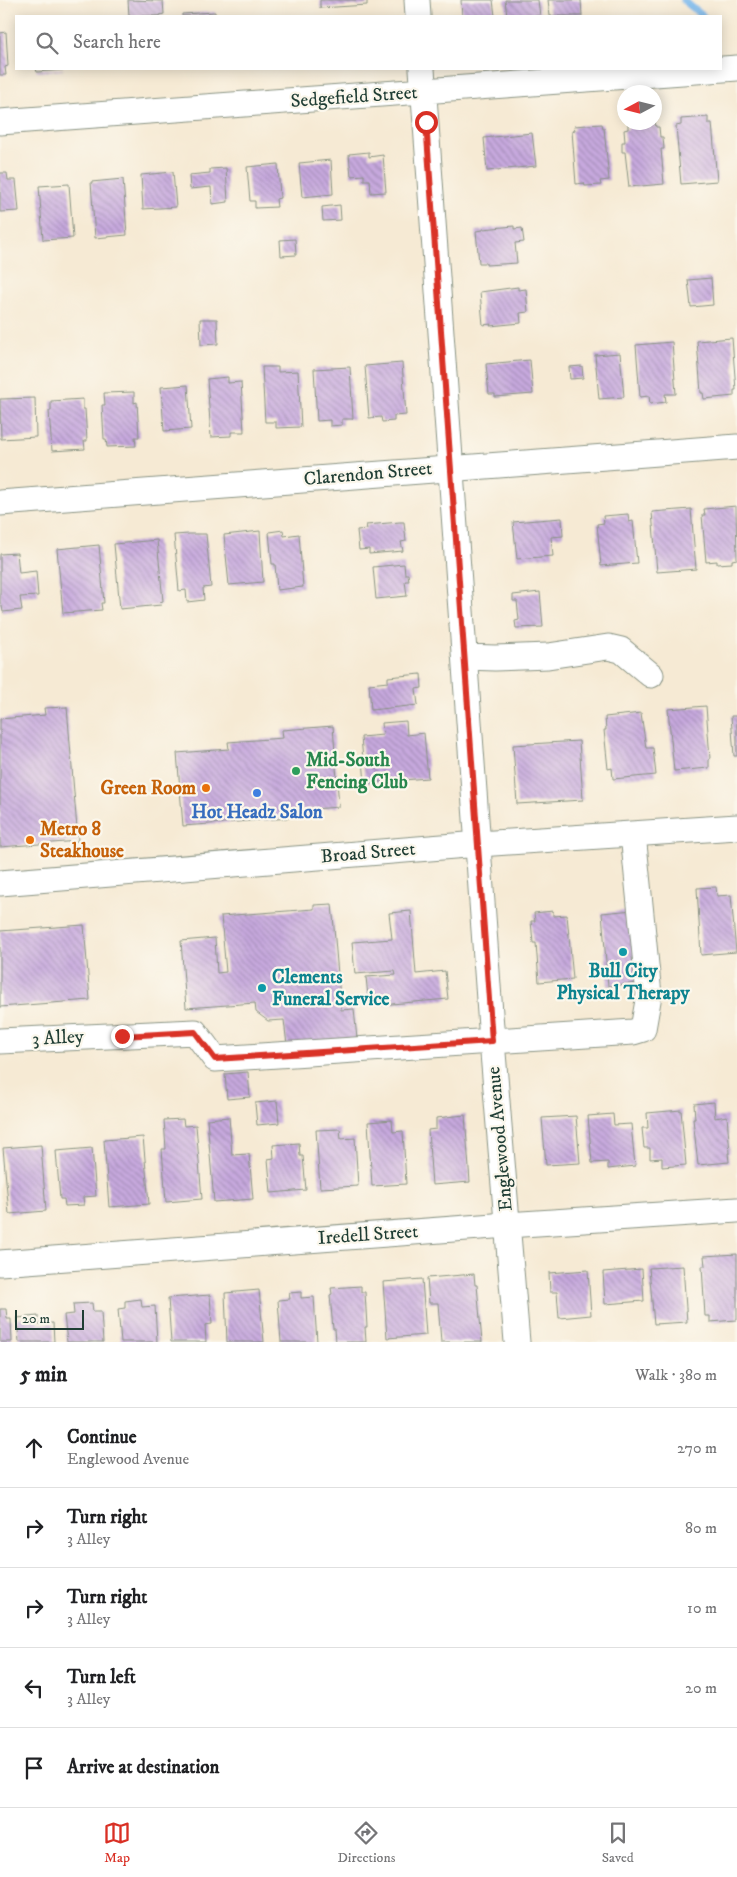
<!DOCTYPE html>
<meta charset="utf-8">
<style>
body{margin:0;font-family:"IM FELL DW Pica",serif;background:#f6f6f6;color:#202124}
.compass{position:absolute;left:617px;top:85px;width:45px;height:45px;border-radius:50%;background:#fff;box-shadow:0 2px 12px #0003;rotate:263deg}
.scale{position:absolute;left:15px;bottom:12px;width:69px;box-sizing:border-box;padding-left:5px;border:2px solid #1f3d34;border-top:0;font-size:14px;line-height:18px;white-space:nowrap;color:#1f3d34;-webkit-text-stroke:4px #fbf7ec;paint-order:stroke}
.stop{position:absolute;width:15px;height:15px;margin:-11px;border:4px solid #d93025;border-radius:50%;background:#fff}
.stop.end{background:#d93025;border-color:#fff;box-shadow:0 1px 5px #0008}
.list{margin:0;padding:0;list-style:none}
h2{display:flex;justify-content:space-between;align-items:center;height:65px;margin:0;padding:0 20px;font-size:21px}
h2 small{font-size:16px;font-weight:400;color:#757577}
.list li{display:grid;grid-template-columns:32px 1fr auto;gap:15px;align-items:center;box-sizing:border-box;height:80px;padding:0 20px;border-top:1px solid #e0e0e0}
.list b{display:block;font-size:19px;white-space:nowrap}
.list p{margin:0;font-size:16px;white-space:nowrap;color:#757577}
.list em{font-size:16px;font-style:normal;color:#757577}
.icon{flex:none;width:28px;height:28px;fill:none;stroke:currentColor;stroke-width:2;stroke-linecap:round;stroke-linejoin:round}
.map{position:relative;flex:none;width:737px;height:1342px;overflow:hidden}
.search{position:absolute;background:#fff;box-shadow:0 2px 12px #0003;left:15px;right:15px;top:15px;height:55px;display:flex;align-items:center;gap:12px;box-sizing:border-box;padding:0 18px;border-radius:0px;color:#757577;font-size:19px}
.sheet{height:465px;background:#fff}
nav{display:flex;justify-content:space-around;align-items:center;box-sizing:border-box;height:70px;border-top:1px solid #e0e0e0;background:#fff;font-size:14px;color:#757577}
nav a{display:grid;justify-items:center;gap:2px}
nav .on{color:#d93025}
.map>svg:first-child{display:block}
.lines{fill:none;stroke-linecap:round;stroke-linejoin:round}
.stream{stroke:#78b7ec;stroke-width:7}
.building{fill:url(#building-back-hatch)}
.minor-casing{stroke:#8a9484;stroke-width:27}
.minor{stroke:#fff;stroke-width:25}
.route{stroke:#d93025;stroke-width:6}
.leisure-dot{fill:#2e9e5b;stroke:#fbf7ec;stroke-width:2}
.food-dot{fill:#e8710a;stroke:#fbf7ec;stroke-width:2}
.shop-dot{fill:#3f7fe0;stroke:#fbf7ec;stroke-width:2}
.culture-dot{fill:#0f9aa8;stroke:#fbf7ec;stroke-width:2}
.labels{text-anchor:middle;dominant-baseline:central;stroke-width:4.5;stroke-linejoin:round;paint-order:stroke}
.street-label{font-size:19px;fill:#1f3d34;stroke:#fbf7ec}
.leisure-label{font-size:19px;font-weight:bold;fill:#27864d;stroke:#fbf7ec;text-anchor:start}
.food-label{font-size:19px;font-weight:bold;fill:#c56008;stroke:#fbf7ec;text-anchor:end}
.shop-label{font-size:19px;font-weight:bold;fill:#366cbe;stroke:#fbf7ec}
.culture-label{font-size:19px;font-weight:bold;fill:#0d838f;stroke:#fbf7ec}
</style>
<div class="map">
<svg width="737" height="1342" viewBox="0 0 737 1342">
<defs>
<pattern id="building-back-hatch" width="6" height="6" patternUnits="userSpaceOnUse" patternTransform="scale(1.25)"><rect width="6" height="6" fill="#c7a9de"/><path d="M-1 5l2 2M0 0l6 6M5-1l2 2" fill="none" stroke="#a18bb5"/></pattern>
</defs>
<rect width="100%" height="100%" fill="#fbf7ec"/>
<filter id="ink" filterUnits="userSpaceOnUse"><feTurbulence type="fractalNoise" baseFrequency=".02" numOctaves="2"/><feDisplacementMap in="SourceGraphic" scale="10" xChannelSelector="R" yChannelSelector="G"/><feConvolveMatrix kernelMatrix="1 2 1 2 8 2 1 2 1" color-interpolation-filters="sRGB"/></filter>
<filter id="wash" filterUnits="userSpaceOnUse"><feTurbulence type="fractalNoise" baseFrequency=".0096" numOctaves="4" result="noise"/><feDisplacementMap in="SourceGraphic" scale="20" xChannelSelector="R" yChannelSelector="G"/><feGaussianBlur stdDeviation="1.12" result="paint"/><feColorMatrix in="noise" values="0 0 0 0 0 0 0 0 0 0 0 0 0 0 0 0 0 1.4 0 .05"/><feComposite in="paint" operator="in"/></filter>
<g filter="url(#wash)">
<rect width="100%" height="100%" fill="#f6ead4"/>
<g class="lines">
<!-- stream -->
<path class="stream" d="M683,0L703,16"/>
</g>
<g id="blocks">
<!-- building -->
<path class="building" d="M128,0L163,1L164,14L160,15V16H129Z
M320,0H367V5L320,8Z
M461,0H493L495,16H462Z
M505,0H538L540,16H507Z
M548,0H581L582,16H550Z
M215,12V16H182V14Z
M6,32L8,66L5,67L6,75H0V33Z
M36,69H63V70L37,72Z
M708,117V123H712L717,181L681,184L676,126L681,125V119Z
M655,122L656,127H659L660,137H663L664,149H661L664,184L629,187L625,152H622V142H625L624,130L628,129V123Z
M602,124L603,128H604L609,180L600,181L601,185L585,186L584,183L576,184L572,131L575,130L574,126Z
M532,133L536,166L487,171L484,138Z
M369,152V157L383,155L386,192L371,193L370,180H364V175L351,176L349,154Z
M331,160L333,194L302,197L299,163Z
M278,164L280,198L276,199L277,207L255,208V201H250L247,167Z
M226,168L228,202L212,204L211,187L190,189L189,175L210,173V169Z
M173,172L176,207L143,209L141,175Z
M0,173H7L8,180H16L19,211L0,212Z
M123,179L127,235L95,238L91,182Z
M69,184L73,238L43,240L39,186Z
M340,205L341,220L323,221L322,207Z
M514,226V229L522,228L524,242L515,243L517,263L486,265V263H479L476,231L483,230V229Z
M295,239L296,255L281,256L280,240Z
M711,278L713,305L691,307L688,280Z
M518,287V290L526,289L528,312L520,313L521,323L490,326L491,324L483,325L480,292Z
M200,319H217L218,344L201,345Z
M732,338L736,390H734V396L704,399L703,393H701L697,341Z
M672,342L676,394H665L666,402L650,404L649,396L640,397L636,345Z
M620,353L624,397L599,399L595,355Z
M530,360L533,394L495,397V394H489L486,364Z
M402,363L406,415L394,416V421L382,422L381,417L369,418L365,366Z
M582,366L583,378L570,379L569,367Z
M262,367H278V372L298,371L301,427L276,428V422H265Z
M350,367L353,419H342V425L330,426V420L317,421L314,369Z
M228,377V383L241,382L244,432H231V436L211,437L207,379Z
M188,385L191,429L164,431L161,387Z
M134,392V403L137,402L139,437H135L136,446L107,447L106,439H104L102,405H105L104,393Z
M35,398L36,437L1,439L0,399Z
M83,399V409H85L87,441H84L85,449L52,451L49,411H51V401Z
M736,506L737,559L732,560V563L717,564V561L706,562L702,515H705L704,509Z
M691,509L696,569L657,572L652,512Z
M628,514L629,522L633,521L637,563L601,566L597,524L604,523L603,516Z
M562,518L563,536L551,537L553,556L517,559L513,522Z
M400,522H404L406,541L401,542L403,551L369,554V549L359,550L357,530L367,529L366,525Z
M283,530L284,536L299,534L303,587L277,590L275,564H272L269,532Z
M260,531L263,582L229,585L224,535Z
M189,534H206L211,587L203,588L204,600L187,602L186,590L179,591L174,535Z
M157,540L163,601L160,602L161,605L120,609L114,544Z
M99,545L104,603H101L102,610L63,613L57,549Z
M17,553L19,573L36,571L38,596L20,597L22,610L3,612L2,606H0V554Z
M404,564L405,574H408L409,581H405L407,596L376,599L373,567Z
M540,592L543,627L516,628L515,621L519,620L517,601H513V595Z
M421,674L422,688L416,689L418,705L371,710L369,684L388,682V677Z
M706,706L710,759H709V768L674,771L668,709Z
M67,707L78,841L0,847V719L45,715L44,708Z
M641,713L646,748H653L656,775L613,779L612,768L608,769L604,730H606L605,717Z
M731,716H737V756H734Z
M406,721L407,735L424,733L428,778L365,783L361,737L383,735L382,723Z
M333,726L339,807L288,811L289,818L183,826L177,753L229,749L228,742L283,738L282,730Z
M579,741L583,800L517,804L513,745Z
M716,887L717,896L731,895L736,952L701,955L697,888Z
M332,904L341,1010L354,1009L357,1039L287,1045L284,1020L268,1021L256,1012L255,1003L186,1008L181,941L215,938L217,973L226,972L221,916L314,909V905Z
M633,910L639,983L608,986L602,913Z
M411,911L416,974L445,971L448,999L369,1006L366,977L396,975L395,971L355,974L352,942L392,939L389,913Z
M553,911V916L567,915L573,979L539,982L536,943H533L531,921H535L534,913Z
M84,925L90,1000L0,1007V931Z
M248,1072L250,1097L227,1099L225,1074Z
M277,1101L279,1123L257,1125L255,1103Z
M714,1102L715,1118L727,1116L730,1153H728L729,1162L698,1165L693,1119H695L694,1104Z
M681,1110L686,1165L662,1167V1158L650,1159V1148H644L642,1128H648L647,1113Z
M613,1114L614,1125L631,1124L635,1166L608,1169V1162L592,1163L588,1116Z
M465,1115L470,1182L432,1185L428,1130L436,1129V1118Z
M576,1116L580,1163L546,1165L542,1118Z
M229,1117L232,1155L249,1154L253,1199L214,1202L207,1119Z
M183,1119L184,1126L196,1125L202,1199L166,1202L162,1149H166L164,1120Z
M392,1120L393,1132L403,1131L406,1184L372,1186L368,1122Z
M340,1129L341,1139L355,1138L358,1186L320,1188L316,1130Z
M143,1137L149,1204L109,1207L104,1140Z
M299,1143L300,1156H303L306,1190L271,1193L268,1159L274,1158L273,1145Z
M41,1145L46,1211L9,1214L3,1148Z
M92,1148L96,1196L83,1197L84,1205L65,1206L64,1199H60L56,1151Z
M737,1254V1320L710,1322V1316H705L702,1266H705L704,1256Z
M683,1266L687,1322L654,1324L649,1268Z
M642,1269L644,1301L605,1304L603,1272Z
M588,1270L591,1315L559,1318L557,1292H550L549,1273Z
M474,1274L475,1285H477L482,1342H441L438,1303H429L427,1278Z
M422,1279L426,1335L387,1338L383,1282Z
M361,1286V1292H365L367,1327H365L366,1342H336L335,1329H333L330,1295L332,1294L331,1288Z
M259,1290L264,1342H227L225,1293Z
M301,1292V1298L314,1297L317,1342H281L278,1300L290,1299L289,1293Z
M210,1295L212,1324L205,1325L206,1342H171L168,1298Z
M141,1299L142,1307L155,1306L157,1342H121L118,1309L125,1308V1301Z
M92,1303L93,1312H101L103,1342H67L64,1315L74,1314L73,1304Z
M0,1309H6L7,1319H11L12,1342H0Z
M38,1316V1324L53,1323L54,1342H19L17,1318Z"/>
</g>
</g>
<g filter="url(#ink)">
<use href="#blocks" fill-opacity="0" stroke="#8a9484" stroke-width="1"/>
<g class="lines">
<defs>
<path id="minor" d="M417,0L418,16
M422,69L492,1041L517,1342
M0,122L737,68
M0,503L737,447
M465,657L495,658L548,656L608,647L621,650L651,675
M0,883L479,844L737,827
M0,1041L195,1032L215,1059L633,1032L643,1029L649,995L633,834
M0,1263L507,1225L737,1210"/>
</defs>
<!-- minor casing -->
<use href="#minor" class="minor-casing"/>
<!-- minor -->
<use href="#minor" class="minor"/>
</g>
</g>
<g class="lines" filter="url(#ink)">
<!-- route -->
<path class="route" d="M122,1036L195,1032L215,1059L492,1041L426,122"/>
</g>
<!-- markers -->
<circle class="leisure-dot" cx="296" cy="771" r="5"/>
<g class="food-dot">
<circle cx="206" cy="788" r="5"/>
<circle cx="30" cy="840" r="5"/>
</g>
<circle class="shop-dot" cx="257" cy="793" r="5"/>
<g class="culture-dot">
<circle cx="623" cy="952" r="5"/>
<circle cx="262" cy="988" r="5"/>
</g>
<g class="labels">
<!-- street labels -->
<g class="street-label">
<text transform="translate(354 97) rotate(-4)">Sedgefield Street</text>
<text transform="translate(368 474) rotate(-5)">Clarendon Street</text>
<text transform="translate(368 853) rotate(-5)">Broad Street</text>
<text transform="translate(58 1038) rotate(-3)">3 Alley</text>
<text transform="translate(500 1139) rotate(-95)">Englewood Avenue</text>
<text transform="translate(368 1235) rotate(-4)">Iredell Street</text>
</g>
<!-- leisure labels -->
<g class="leisure-label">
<text x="306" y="760">Mid-South<tspan x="306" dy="22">Fencing Club</tspan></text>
</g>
<!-- food labels -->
<g class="food-label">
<text x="196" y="788">Green Room</text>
<text x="40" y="829" text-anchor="start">Metro 8<tspan x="40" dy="22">Steakhouse</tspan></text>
</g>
<!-- shop labels -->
<g class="shop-label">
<text x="257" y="812">Hot Headz Salon</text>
</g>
<!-- culture labels -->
<g class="culture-label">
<text x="623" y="971">Bull City<tspan x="623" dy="22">Physical Therapy</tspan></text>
<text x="272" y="977" text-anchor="start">Clements<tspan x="272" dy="22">Funeral Service</tspan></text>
</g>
</g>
</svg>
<svg class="compass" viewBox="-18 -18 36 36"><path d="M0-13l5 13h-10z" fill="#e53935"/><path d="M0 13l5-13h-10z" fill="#757577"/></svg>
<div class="scale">20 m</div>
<div class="stop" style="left:426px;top:122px"></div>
<div class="stop end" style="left:122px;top:1036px"></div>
<div class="search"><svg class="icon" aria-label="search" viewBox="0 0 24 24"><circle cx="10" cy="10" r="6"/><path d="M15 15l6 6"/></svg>Search here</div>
</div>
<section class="sheet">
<h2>5 min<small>Walk · 380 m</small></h2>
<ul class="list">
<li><svg class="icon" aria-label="ahead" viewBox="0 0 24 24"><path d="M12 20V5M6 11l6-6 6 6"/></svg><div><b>Continue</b><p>Englewood Avenue</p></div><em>270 m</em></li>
<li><svg class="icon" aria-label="right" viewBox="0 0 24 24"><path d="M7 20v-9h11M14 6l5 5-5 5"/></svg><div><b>Turn right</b><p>3 Alley</p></div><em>80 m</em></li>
<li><svg class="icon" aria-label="right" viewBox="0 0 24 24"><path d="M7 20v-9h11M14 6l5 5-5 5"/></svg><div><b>Turn right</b><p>3 Alley</p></div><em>10 m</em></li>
<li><svg class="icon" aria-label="left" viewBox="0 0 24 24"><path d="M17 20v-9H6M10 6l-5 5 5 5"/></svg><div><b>Turn left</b><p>3 Alley</p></div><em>20 m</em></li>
<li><svg class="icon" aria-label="arrive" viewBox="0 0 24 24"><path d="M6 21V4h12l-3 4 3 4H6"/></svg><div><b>Arrive at destination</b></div></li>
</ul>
</section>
<nav>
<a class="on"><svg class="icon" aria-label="map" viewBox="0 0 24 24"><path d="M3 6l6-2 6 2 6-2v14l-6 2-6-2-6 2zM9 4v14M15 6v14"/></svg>Map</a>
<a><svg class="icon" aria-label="directions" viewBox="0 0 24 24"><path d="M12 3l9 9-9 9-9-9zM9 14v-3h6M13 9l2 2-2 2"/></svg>Directions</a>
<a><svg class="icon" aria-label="saved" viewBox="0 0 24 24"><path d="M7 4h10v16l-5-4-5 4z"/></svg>Saved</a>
</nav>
